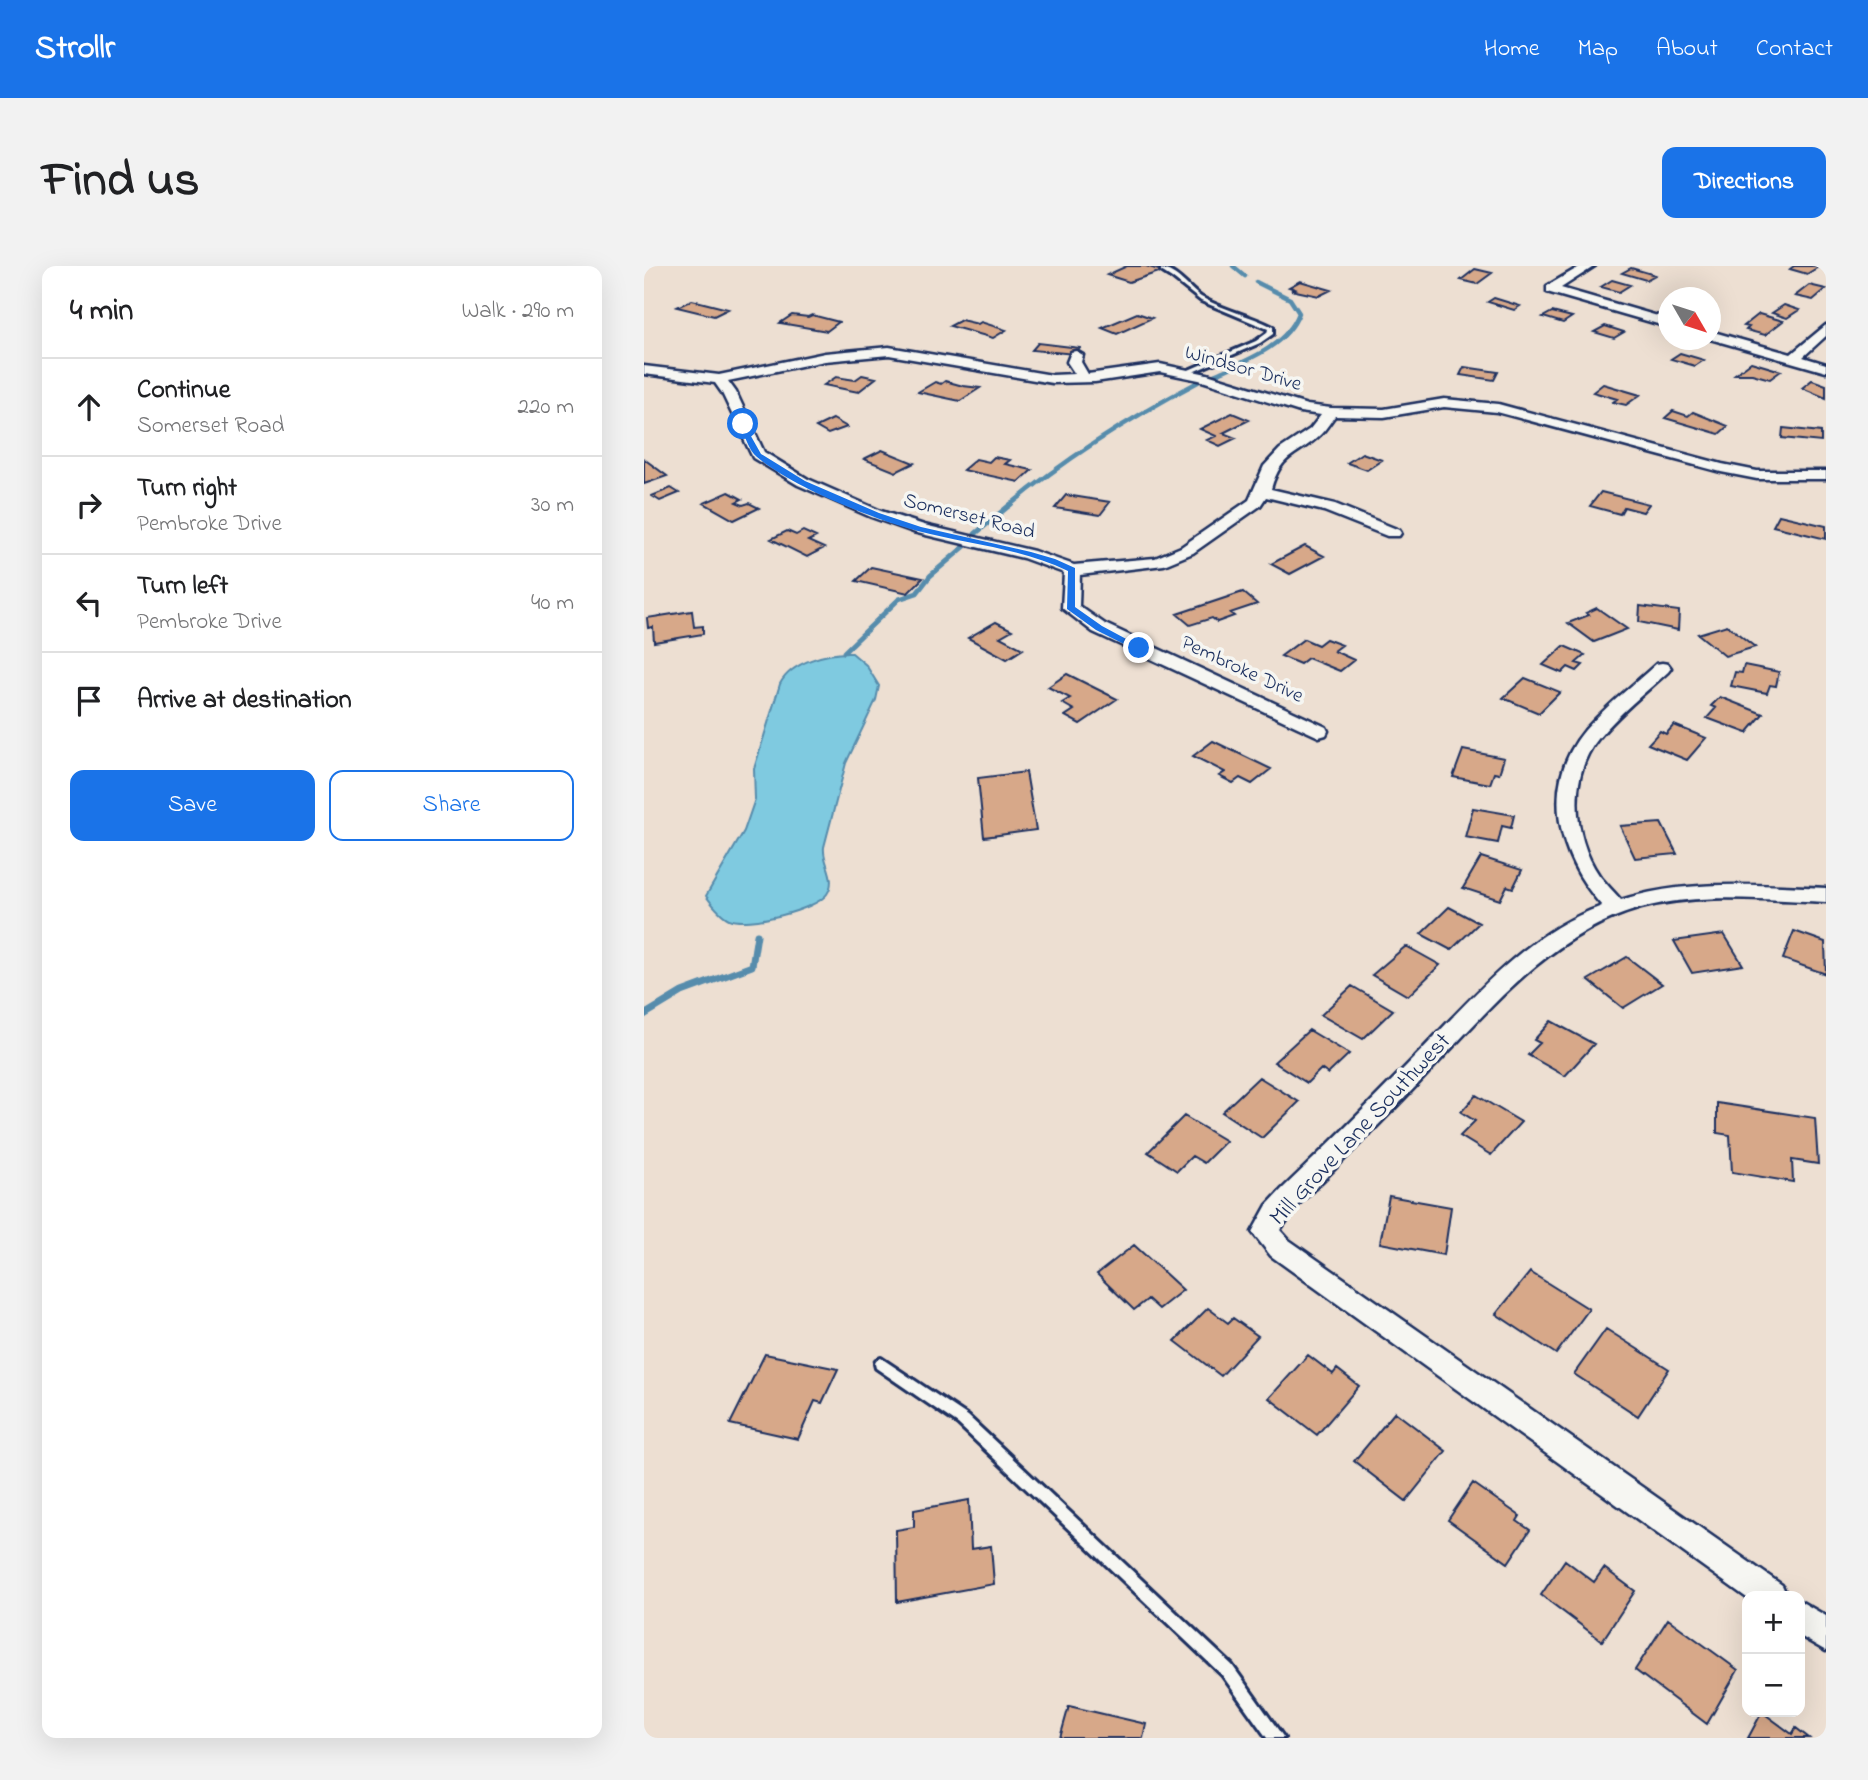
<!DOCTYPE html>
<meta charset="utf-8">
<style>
body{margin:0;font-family:"Indie Flower",sans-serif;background:#f2f2f2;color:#202124}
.controls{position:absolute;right:21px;bottom:21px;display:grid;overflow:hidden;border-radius:14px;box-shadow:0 7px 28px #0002}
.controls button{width:63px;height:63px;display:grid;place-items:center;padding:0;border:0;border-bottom:2px solid #e0e0e0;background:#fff;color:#202124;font:35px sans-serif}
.compass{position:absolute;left:1014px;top:21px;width:63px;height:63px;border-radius:50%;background:#fff;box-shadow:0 7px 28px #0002;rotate:129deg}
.stop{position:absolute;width:21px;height:21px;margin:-16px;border:5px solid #1a73e8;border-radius:50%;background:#fff}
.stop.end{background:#1a73e8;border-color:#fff;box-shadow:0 2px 7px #0008}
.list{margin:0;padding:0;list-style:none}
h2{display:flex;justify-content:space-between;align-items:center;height:91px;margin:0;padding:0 28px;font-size:30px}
h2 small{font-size:23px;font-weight:400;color:#757577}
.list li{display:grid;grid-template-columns:46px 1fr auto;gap:21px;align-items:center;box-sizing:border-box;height:98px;padding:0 28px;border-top:2px solid #e0e0e0}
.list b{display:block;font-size:26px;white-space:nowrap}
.list p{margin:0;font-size:23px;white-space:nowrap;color:#757577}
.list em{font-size:23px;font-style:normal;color:#757577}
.actions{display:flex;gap:14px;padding:21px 28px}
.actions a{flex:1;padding:16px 0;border:2px solid #1a73e8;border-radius:14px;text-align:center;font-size:24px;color:#1a73e8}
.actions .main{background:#1a73e8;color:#fff}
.icon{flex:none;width:38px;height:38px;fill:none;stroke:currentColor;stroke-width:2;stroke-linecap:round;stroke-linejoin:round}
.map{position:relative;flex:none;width:1182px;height:1472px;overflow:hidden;border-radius:14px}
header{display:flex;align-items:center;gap:42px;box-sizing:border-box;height:98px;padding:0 35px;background:#1a73e8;color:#fff}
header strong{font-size:33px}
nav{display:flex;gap:38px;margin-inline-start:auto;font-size:24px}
.intro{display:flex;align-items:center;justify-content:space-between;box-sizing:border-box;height:168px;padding:0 42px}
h1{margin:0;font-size:49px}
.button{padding:18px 32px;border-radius:14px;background:#1a73e8;color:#fff;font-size:24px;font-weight:700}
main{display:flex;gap:42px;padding:0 42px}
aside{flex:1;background:#fff;border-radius:14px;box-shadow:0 7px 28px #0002}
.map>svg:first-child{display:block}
.water{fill:#7fcae0;stroke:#578cac;stroke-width:2}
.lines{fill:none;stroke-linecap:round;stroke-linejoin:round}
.stream-far2{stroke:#578cac;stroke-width:4.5}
.stream-far1{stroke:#578cac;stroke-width:5}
.stream{stroke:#578cac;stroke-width:7}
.building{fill:#d7a889;stroke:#1b2f5e;stroke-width:2}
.service-casing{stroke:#1b2f5e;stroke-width:6}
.minor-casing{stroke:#1b2f5e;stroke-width:5}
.service{fill:#f6f6f2;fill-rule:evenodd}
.minor{fill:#f6f6f2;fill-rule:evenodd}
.route{fill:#1a73e8}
.labels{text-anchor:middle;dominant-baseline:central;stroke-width:7;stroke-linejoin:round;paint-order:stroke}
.far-street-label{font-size:21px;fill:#1b2f5e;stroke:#f6f6f2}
.street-label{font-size:24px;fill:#1b2f5e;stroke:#f6f6f2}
</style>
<header>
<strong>Strollr</strong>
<nav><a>Home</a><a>Map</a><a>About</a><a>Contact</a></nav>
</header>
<div class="intro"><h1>Find us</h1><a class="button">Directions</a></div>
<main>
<aside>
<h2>4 min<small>Walk · 290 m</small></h2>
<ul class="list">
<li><svg class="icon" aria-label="ahead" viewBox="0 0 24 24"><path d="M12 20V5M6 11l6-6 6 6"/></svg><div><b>Continue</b><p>Somerset Road</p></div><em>220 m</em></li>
<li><svg class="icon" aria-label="right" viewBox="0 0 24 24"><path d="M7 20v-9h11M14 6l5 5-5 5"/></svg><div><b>Turn right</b><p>Pembroke Drive</p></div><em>30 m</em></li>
<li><svg class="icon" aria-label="left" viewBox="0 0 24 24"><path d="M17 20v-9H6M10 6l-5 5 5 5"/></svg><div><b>Turn left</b><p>Pembroke Drive</p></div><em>40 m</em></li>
<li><svg class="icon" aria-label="arrive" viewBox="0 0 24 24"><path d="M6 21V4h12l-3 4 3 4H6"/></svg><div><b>Arrive at destination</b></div></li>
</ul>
<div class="actions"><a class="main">Save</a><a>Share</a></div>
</aside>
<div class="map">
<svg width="1182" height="1472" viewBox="0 0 1182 1472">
<rect width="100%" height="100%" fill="#eddfd2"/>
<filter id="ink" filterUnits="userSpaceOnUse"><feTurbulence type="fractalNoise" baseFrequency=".0143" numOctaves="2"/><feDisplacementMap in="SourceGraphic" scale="14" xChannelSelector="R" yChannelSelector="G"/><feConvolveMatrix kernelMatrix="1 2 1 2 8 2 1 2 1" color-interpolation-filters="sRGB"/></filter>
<g filter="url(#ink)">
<!-- water -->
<path class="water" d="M208,387L222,399L235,420L232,434L202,497L180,581C178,597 194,612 183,628C172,644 103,661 85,653C76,649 68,638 62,630L100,565L111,533L110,503L136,418C147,396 184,386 208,387Z"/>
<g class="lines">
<!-- stream-far2 -->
<path class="stream-far2" d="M589,0L601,10
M570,109C601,95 642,81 655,47L646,33L612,16
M365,240C422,192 488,151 554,116"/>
<!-- stream-far1 -->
<path class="stream-far1" d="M331,268L367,238
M200,386L255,333L273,327L286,310L321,280"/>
<!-- stream -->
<path class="stream" d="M0,749L38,726L108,700L113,669"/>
</g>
<!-- building -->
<path class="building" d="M483,0H502L518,5L485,16L463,9Z
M1150,0H1176L1163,8L1146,3Z
M987,2L1011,9L1002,14L978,7Z
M831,3L848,7L833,18L817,14Z
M968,14L986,19L975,26L957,21Z
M656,15L687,24L675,30L647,24L651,23L645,21Z
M1165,19L1182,23L1169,34L1151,30Z
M850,32L876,40L870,44L844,36Z
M48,34L84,43L70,50L33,41Z
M1140,39L1155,44L1143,52L1128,47Z
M908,46L928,51L919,57L899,51Z
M493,47L508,52L473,68L458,62Z
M1115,48L1139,55L1121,69L1102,64L1105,61L1100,60Z
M148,49L164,51L168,49L195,56L183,65L136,57Z
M317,54L334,58L337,56L362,64L349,72L306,60Z
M961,60L980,66L970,72L950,66Z
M394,77L436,82L431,88L388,84Z
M1036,87L1060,94L1051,100L1027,93Z
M1107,96L1137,105L1126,113L1108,108H1091Z
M820,101L854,106L850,114L816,109Z
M218,109L232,112L214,126L180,119L192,111L211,114Z
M1168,114L1182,119V132L1158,122Z
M301,115L319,120L336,122L316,135L274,126L291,116L297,118Z
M959,118L996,129L982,139L969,136L973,133L949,126Z
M1029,145L1044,150L1049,146L1084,160L1075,168L1021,152Z
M588,147L605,154L579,167L592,172L576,180L563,174L572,170L556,163Z
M189,153L203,161L184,168L172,161Z
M1139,162L1177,166V176L1138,172Z
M238,184L270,197L252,206L220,193Z
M718,187L738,194L723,204L703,197Z
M350,191L366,194L361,198L388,204L375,216L319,204L332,193L345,196Z
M0,193L23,210L0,218Z
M27,222L35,227L16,235L8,230Z
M85,226L98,233L92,236L99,239L105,237L115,242L90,254L60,237Z
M957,226L1005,238L999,246L980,241L976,248L946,240Z
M422,229L466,236L456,249L411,242Z
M1135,249L1182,260V273L1129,260Z
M143,265L152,269L159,265L172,271L164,275L180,282L163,291L127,273Z
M661,280L680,290L646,308L627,298Z
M227,301L279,312L264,327L212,315Z
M599,326L613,338L586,347L590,350L573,356L568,352L546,359L533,348Z
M996,340L1035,345L1034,364L995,356Z
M953,342L983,363L950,376L924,357L945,349L942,347Z
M48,345L50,361L59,360V368L10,376L9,361L4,362L3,352Z
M352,356L368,364L356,371L379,383L363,393L324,372Z
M1083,359L1111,381L1081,390L1054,368Z
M660,373L674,379L682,373L698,379L690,385L710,394L696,405L664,392L656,398L637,390Z
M920,380L941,389L932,397L939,399L933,405L924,401L918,407L899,399Z
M1100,399L1135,406L1132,420L1126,419L1123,427L1087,420L1091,406L1098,407Z
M423,408L473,433L436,458L421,450L430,444L418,437L426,432L404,421Z
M881,412L916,426L895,447L859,432Z
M1076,431L1119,448L1103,467L1063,452L1072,442L1067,440Z
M1030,459L1062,472L1043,494L1004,478L1016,465L1022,468Z
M569,475L627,503L608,518L596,512L589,517L575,510L581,506L549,490Z
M819,484L860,492L855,508L850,507L846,518L809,511Z
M382,506L392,564L340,571L334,512Z
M829,542L870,549L867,562L858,560L854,577L821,571Z
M1017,557L1033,588L991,592L976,560Z
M837,591L878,604L869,622L863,620L856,634L819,622Z
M805,641L835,657L807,684L777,668Z
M1150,665L1181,676L1182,708L1139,693Z
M1080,668L1099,699L1048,707L1030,675Z
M762,680L796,699L764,730L728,709Z
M983,691L1018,718L979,742L944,714Z
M708,720L749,744L719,773L677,749Z
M907,755L950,778L921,810L884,789L896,777L890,774Z
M665,764L705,788L684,808L677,803L663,817L630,796Z
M615,811L655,836L618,872L578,846Z
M832,829L877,856L847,889L816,870L831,855L817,846Z
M1073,837L1171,852L1174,898L1148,894L1149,916L1088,906L1086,869L1073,867Z
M540,850L582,875L560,897L548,890L533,905L504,886Z
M745,930L807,941L800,989L736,977Z
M490,979L539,1024L515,1043L504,1033L490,1044L453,1008Z
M886,1006L945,1043L912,1088L852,1048Z
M564,1042L584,1057L589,1052L614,1070L577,1110L531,1075Z
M962,1063L1025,1103L994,1150L930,1108Z
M121,1088L194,1103L178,1137L171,1135L154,1173L86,1158Z
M664,1089L689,1108L693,1103L715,1120L673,1169L625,1132Z
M751,1146L802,1185L762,1235L710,1195Z
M829,1217L876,1250L873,1255L886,1264L864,1297L804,1254Z
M325,1234L327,1283L347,1280L350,1318L253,1336L252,1264L270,1261V1244Z
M921,1294L950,1316L960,1302L991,1325L958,1375L897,1329Z
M1024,1353L1094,1404L1063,1458L991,1404Z
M425,1440L502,1458L499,1472H416Z
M1118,1446L1148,1468L1152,1462L1165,1472H1104Z"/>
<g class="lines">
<defs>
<path id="service" d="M517,3C533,5 544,22 557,31C579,44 606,49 629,61V68L616,77L544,108H540V106L612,75L623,67L624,63L557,35L528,12L517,5Z
M237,1092L324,1150L588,1399L640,1472H623L578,1409L314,1158L232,1102L231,1098L232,1094Z"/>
<path id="minor" d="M937,0H951L917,22L1024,53V61L903,26V20Z
M1182,59V70L1159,91L1182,98V106L1066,73V65L1147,88Z
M245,81L408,109L431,108L423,96L427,86L432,85L439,89L437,96L444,108L516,98L563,108L663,139L687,142L740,143L800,133L854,138L1078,198L1113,205H1182V213H1113L1077,206L853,146L800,141L740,151L691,150C686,156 682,163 677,168C654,191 638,185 627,223L691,238L755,264L757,267L755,270H743L680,245L622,231L616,240L549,287L520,299L436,309L435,340L461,358L682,461L684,465L682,469L675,471L449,366L418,342L420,307L379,292L269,266L227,251L154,219L109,192L78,127L71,117L0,108V100L75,109L181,87ZM245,89L408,117L451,116L516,106L555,114L656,146L677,149L666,163L636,183L620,200L605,234L537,281L511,292L430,299L390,285L280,259L237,245L164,213L120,186L92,126L84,115L181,95Z
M1018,397L1024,398L1027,402L1024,406C1001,427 974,448 954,473C924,510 929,571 955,609C962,618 970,626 977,634C1043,613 1114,619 1182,622V636C1122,634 1056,626 997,642C904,668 840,749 775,817C736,858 696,898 656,937L636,964L645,974L1138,1319L1143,1330L1103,1332L627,990L608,966L623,939L638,923C681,882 723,840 764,798C821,740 879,667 958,640C914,591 895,519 941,464C962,440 988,420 1012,398Z
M1156,1335L1182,1350V1385L1156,1370Z"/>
</defs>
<!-- service casing -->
<use href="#service" class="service-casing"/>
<!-- minor casing -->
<use href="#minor" class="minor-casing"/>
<!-- service -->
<use href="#service" class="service"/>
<!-- minor -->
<use href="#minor" class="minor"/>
</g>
</g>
<!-- route -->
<path class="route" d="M99,156L117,188L161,215L235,247L277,261L387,286L411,293L431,302V341L458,360L499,382L492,384L452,364L423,343L424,305C377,282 323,278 274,265C229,253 148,221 113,191C105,185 100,168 96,158Z"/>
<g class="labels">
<!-- far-street labels -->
<g class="far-street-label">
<text transform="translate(599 103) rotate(16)">Windsor Drive</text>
<text transform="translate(325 251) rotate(14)">Somerset Road</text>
<text transform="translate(598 404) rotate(25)">Pembroke Drive</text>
</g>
<!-- street labels -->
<g class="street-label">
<text transform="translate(717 864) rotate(-47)">Mill Grove Lane Southwest</text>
</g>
</g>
</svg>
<div class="controls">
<button>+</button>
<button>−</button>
</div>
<svg class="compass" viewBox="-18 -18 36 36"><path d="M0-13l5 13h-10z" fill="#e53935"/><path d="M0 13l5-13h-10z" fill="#757577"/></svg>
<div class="stop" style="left:99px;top:158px"></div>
<div class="stop end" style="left:495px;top:382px"></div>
</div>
</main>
